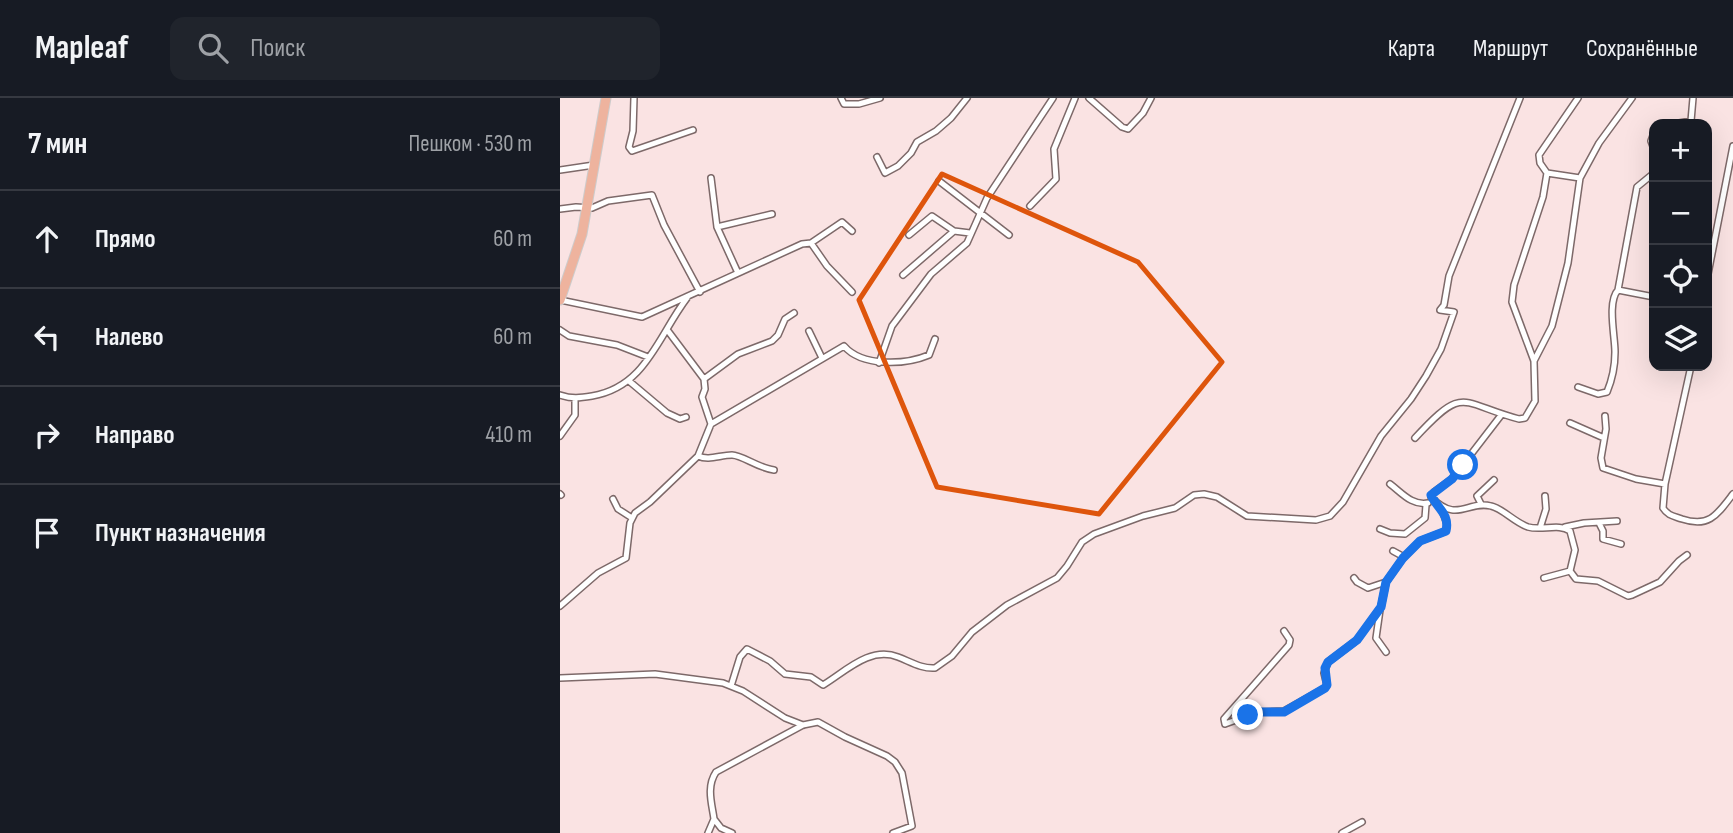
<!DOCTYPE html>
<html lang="ru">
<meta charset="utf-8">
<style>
body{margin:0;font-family:"Sofia Sans Condensed",sans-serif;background:#20242c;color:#f1f3f6}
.controls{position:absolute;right:21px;top:21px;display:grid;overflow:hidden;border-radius:14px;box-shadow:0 7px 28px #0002}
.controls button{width:63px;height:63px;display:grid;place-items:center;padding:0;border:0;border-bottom:2px solid #363941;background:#171b24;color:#f1f3f6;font:35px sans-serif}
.stop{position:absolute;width:21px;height:21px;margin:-16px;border:5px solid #1a73e8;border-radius:50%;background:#fff}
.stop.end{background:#1a73e8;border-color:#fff;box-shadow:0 2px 7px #0008}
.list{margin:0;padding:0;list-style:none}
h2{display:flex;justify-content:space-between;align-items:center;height:91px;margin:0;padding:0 28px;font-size:30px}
h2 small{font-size:23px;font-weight:400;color:#9ea1a6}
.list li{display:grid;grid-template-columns:46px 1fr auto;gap:21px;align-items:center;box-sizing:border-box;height:98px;padding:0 28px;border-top:2px solid #363941}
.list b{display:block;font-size:26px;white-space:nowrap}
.list em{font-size:23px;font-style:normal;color:#9ea1a6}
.icon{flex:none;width:38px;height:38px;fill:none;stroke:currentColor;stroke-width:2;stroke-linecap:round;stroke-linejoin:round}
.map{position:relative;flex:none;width:1173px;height:735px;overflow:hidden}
header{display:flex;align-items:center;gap:42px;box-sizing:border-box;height:98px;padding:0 35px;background:#171b24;border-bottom:2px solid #363941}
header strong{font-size:33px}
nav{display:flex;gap:38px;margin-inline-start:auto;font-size:24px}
.search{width:490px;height:63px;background:#20242c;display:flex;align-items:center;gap:18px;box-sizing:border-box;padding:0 24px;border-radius:14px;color:#9ea1a6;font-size:26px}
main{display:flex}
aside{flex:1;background:#171b24}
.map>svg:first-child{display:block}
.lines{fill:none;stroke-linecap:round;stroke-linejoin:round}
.minor-casing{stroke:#7d6969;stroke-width:8}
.primary-casing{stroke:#cdcbcb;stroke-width:11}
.minor{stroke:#fff;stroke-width:5}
.primary{stroke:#eeb39e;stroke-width:9}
.route{stroke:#1a73e8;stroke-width:9}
.marked{fill:none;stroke:#de550c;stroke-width:5;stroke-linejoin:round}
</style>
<header>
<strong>Mapleaf</strong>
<div class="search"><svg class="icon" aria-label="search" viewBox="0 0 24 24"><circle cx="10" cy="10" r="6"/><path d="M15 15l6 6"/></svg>Поиск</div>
<nav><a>Карта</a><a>Маршрут</a><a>Сохранённые</a></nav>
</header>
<main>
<aside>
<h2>7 мин<small>Пешком · 530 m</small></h2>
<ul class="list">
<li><svg class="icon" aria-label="ahead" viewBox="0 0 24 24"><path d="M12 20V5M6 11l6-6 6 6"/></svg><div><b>Прямо</b></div><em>60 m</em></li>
<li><svg class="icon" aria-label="left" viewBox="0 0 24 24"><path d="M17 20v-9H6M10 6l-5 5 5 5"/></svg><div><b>Налево</b></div><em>60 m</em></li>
<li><svg class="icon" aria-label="right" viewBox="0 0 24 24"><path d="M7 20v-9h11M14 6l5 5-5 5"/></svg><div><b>Направо</b></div><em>410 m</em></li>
<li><svg class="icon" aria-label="arrive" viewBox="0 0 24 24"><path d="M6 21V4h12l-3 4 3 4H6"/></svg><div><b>Пункт назначения</b></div></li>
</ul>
</aside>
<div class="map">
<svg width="1173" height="735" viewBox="0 0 1173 735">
<rect width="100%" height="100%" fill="#fae3e3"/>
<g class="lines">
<defs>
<path id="minor" d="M74,0L73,33L69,49L72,53L133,32
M281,0L284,6H299L320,0
M529,0L562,29L568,31L583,15L591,0
M1113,26L1131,23L1133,0
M1094,35L1091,43L1094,51
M317,59L325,75L338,68L351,55L357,44L376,33L391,20L407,0
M0,72L34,67
M151,80L157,129L178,175
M1020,80L1039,45L1072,0
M379,83L449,137
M470,108L496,81L494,51L515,0
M0,111L16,109L32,110L48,103L92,97L104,127L140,194
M157,129L212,116
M349,137L372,118L394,133L410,135
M251,145L267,168L292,194
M343,177L394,133
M1147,181L1173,48
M1058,192L1094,199
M0,202L82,219L242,146L251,145L282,124L292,133
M0,232L9,238L57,247L88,259
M108,233L144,281L145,291L142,299L151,326
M249,233L262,260
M974,263L992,228L1008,165L1020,80L987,75L980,65L979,57L1018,0
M319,265L332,228L371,176L407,145L427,100L493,0
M1131,268L1105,386L1103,410C1108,418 1114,418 1122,421C1149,430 1157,417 1173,396
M144,281L178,256L212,243L218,237L225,221L234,215
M69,283L107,315L120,321L126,319
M1018,289L1038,296L1047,294C1052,282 1055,267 1055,254C1055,238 1047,204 1058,192L1077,89L1094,75
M0,297C12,301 20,300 32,298C86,289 98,238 127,200
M942,316L892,381L874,394L871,399C897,426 908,402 931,408C942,410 954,424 968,429C982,433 999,425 1010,433L1015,452L1010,473L984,480
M1045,318L1046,331L1041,360L1043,370L1076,381L1105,386
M1010,325L1044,340
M0,338L15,317V301
M855,340C905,286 899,305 959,321L965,320L975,303L974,263L952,204L954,187L983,99L987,75
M138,358C149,363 160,357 172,357C182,357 198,370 214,372
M830,386C842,395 852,408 868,405
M0,396L1,397
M53,401L58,411L72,420
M921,406L917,398L934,382
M1039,425L1043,433V441L1061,446
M1005,429L1024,425L1057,423
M980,430L986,411L985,398
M820,431L830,435L845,436L865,420L866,407
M833,453L844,459
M1010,473L1016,481L1038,483L1068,498L1072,497L1100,484L1119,463L1127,457
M794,480L797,484L808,490L826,484
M0,508L38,475L66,460L70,425L75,415L90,404L138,358L151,326L284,248C302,269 345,267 369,257L375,241
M820,512L816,540L826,554
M724,533L730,542L729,547L664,621L665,626L698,614L724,613L765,590L767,587L764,575L768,564L797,542L821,509L826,484L843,460L860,443L886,433L887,426L881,409
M0,580L95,576L163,585L183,593L225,620L243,627
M171,588L180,559L187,551L210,563L225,576L251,579L263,587C286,573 310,548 338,559C351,564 362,571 375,570L392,558L412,534L447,507L497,480L507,468L522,444L534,436L583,418L615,410L634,397L644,396L657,399L687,418L756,422L770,418L783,404L821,338L851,301L866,278L881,251L894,214L880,212L884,207L889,178L960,0
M154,721L161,730L172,735
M148,735L154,721C152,706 146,689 156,674L243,627L258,624L285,639L327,658L335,664L342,675L352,728L333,735
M782,735L802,724"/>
<path id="primary" d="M0,202L22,136L46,0"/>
</defs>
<!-- minor casing -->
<use href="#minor" class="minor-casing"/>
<!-- primary casing -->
<use href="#primary" class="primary-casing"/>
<!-- minor -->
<use href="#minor" class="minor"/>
<!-- primary -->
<use href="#primary" class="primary"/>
</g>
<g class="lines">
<!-- route -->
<path class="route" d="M688,617L698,614H724L765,590L767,587L765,570L768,564L797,542L821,509L826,484L843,460L860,443L886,433C890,416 877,410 871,397L892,381L903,367"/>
</g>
<!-- marked area -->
<path class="marked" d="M382,76L578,164L662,264L539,416L377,389L299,202Z"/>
</svg>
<div class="controls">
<button>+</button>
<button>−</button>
<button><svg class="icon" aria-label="locate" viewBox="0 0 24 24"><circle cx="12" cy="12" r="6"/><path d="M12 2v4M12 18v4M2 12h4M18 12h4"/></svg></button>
<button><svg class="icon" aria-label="layers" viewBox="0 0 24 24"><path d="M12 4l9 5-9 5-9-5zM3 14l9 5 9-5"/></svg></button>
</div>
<div class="stop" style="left:903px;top:367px"></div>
<div class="stop end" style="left:688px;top:617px"></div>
</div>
</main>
